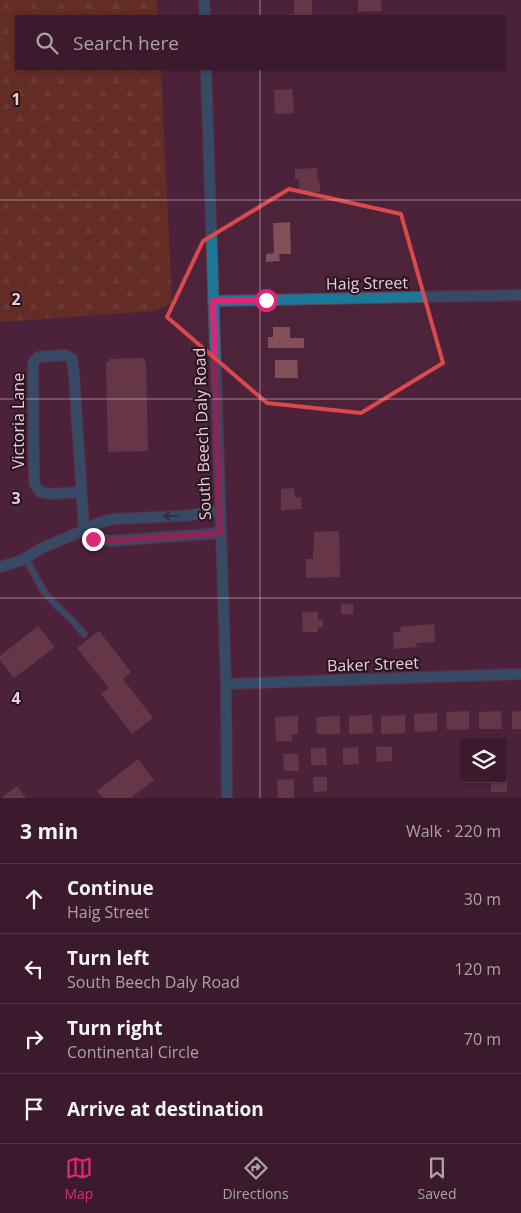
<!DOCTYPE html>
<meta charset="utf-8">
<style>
body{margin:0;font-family:"Open Sans",sans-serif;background:#412334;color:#f1f3f6}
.controls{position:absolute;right:15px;bottom:15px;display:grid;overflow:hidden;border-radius:0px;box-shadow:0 1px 4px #0004}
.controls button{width:45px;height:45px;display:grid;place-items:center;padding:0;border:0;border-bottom:1px solid #543848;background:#3a1a2c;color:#f1f3f6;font:25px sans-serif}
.stop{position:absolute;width:15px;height:15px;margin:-11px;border:4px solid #db2777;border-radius:50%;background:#fff}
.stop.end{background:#db2777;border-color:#fff;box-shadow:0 1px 5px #0008}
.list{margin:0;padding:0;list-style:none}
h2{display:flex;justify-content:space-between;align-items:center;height:65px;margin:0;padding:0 20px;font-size:21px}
h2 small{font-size:16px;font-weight:400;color:#aba1a9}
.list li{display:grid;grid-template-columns:32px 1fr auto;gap:15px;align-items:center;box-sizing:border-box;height:70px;padding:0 20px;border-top:1px solid #543848}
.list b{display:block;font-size:19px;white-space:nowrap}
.list p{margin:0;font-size:16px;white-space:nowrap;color:#aba1a9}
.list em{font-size:16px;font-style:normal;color:#aba1a9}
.icon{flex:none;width:28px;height:28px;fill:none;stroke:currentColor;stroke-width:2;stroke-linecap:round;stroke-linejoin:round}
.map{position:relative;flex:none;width:521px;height:798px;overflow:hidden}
.search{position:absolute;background:#3a1a2c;box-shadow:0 1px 4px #0004;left:15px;right:15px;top:15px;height:55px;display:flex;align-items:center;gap:12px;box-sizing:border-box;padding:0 18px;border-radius:0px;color:#aba1a9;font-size:19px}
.sheet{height:345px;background:#3a1a2c}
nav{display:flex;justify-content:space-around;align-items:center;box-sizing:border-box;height:70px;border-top:1px solid #543848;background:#3a1a2c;font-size:14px;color:#aba1a9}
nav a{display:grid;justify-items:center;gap:2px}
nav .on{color:#db2777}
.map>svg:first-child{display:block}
.forest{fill:url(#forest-firs)}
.building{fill:#834f59}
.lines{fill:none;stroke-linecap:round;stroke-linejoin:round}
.service-casing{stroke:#694257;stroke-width:8}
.minor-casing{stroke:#694257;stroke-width:12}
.tertiary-casing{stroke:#694257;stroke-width:12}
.service{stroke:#1c7899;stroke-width:5}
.minor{stroke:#1c7899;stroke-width:10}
.tertiary{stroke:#1c7899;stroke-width:10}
.oneway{stroke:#243243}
.route{stroke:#db2777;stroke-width:6}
.marked{fill:none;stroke:#da494c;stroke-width:4;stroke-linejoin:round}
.grid{fill:none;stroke:#e9cdda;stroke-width:1;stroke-opacity:0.55}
.labels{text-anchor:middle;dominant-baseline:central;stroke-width:4;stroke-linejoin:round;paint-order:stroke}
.street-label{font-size:16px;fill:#e9cdda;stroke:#27141e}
.grid-label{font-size:16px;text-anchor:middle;font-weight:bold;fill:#e9cdda;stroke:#27141e;stroke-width:4;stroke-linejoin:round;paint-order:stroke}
</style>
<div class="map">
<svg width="521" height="798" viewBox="0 0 521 798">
<defs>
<pattern id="forest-firs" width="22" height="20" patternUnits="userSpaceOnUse" patternTransform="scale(1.25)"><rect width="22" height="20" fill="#7f390c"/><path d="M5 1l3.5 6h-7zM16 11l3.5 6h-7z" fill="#91542f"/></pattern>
</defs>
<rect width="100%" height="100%" fill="#4d233a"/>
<!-- forest -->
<path class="forest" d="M0,0H157L158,16H16V69H161L172,303L155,311L0,322Z"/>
<!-- building -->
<path class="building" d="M294,0H312V16H287V14H294Z
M358,0H381L382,11L358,12Z
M292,89L294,113L275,114L274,90Z
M317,168L318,183H320V192L299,193V179H295V169Z
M290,222L291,254H279L280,261L266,262V254L274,253L273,223Z
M273,327H290V338H304V348H268V337H273Z
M144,358V361H146L148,451L108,452L106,362H109V359Z
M275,360H297L298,378H275Z
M294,488L295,497H301L302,509L281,510V489Z
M339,531L340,577L306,578V559H313V551H314V532Z
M341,604H353V614H341Z
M302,612H318V620H323V627H318V632H303Z
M434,624L435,642L416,643L417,647L394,649L393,632H401L400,627Z
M38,626L55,647L14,678L0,660V656Z
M99,631L131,672L123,679L153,718L132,734L101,694L109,688L77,648Z
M469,711V729L447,730L446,712Z
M501,711L502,729H479V712Z
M521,711V729H512V712Z
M437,713V731L415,732L414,714Z
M372,715L373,733L349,734V716Z
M405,715V733L381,734V716Z
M298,716V734L291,735L292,741H276L275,717Z
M340,716V734H317L316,717Z
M358,747L359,764L343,765V748Z
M376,747H392V761L377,762Z
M311,748H326L327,765H311Z
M283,754H298L299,771H284Z
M138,759L154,780L131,798H103L97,791Z
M313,777H327V791L314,792Z
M502,777H507V792H491V779H502Z
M294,779V798H278L277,780Z
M17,786L26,798H1Z"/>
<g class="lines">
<defs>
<path id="service" d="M26,558L34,574L44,592L56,605L72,620L84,634"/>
<path id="minor" d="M213,301L521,295
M220,511L183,516L114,519L99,523L84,530L93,539L111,541L220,533
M0,567L22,560L40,549L84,530L74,374L72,359L65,355L38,357L33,363L34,483L40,492L51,494L81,492
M226,684L521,674"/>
<path id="tertiary" d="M204,0L205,16
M206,69L226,684L227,798"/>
</defs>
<!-- service casing -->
<use href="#service" class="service-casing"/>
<!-- minor casing -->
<use href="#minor" class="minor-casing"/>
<!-- tertiary casing -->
<use href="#tertiary" class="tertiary-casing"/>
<!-- service -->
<use href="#service" class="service"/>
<!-- minor -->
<use href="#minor" class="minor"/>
<!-- tertiary -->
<use href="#tertiary" class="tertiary"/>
</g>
<!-- one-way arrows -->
<defs><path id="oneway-shaft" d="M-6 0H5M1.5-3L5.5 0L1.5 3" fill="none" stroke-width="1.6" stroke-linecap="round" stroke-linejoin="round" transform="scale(1.25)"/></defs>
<use class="oneway" href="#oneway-shaft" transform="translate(171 516) rotate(177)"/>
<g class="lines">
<!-- route -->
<path class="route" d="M93,539L110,541L220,533L213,301L266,300"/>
</g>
<!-- marked area -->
<path d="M0 0H521V798H0ZM289,189L401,214L443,363L361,413L267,403L167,317L203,241Z" fill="#4d233a" fill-opacity=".55" fill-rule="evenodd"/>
<path class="marked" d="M289,189L401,214L443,363L361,413L267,403L167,317L203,241Z"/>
<!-- grid -->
<path class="grid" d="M260,0V16M260,69V798M0,200H521M0,399H521M0,598H521"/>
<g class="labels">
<!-- street labels -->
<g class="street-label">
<text transform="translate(367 283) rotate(-1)">Haig Street</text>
<text transform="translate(18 421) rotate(-90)">Victoria Lane</text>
<text transform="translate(202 434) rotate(-92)">South Beech Daly Road</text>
<text transform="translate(373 664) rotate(-2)">Baker Street</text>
</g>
</g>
<g class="grid-label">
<text x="16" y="105">1</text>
<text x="16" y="305">2</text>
<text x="16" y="504">3</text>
<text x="16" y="704">4</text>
</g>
</svg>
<div class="controls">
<button><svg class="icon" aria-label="layers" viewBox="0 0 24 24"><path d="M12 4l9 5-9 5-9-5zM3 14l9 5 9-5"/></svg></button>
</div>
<div class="stop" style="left:266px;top:300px"></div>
<div class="stop end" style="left:93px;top:539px"></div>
<div class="search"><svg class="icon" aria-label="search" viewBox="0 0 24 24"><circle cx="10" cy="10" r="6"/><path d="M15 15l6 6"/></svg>Search here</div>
</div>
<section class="sheet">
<h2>3 min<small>Walk · 220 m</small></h2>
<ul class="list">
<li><svg class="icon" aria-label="ahead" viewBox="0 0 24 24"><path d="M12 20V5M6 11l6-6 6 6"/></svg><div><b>Continue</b><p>Haig Street</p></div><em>30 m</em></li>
<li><svg class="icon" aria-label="left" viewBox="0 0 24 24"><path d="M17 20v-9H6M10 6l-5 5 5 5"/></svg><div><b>Turn left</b><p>South Beech Daly Road</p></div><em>120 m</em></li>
<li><svg class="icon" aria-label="right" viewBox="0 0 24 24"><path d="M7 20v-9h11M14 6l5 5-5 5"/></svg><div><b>Turn right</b><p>Continental Circle</p></div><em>70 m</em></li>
<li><svg class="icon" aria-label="arrive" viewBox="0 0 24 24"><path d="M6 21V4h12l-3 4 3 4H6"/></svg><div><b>Arrive at destination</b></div></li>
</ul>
</section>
<nav>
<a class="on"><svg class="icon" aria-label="map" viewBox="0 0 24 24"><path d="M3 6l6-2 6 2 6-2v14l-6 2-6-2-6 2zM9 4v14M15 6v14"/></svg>Map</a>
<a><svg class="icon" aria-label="directions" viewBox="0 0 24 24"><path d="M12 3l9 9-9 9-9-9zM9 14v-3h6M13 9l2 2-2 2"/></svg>Directions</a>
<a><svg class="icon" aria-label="saved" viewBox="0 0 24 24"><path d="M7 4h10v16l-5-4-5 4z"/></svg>Saved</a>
</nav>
